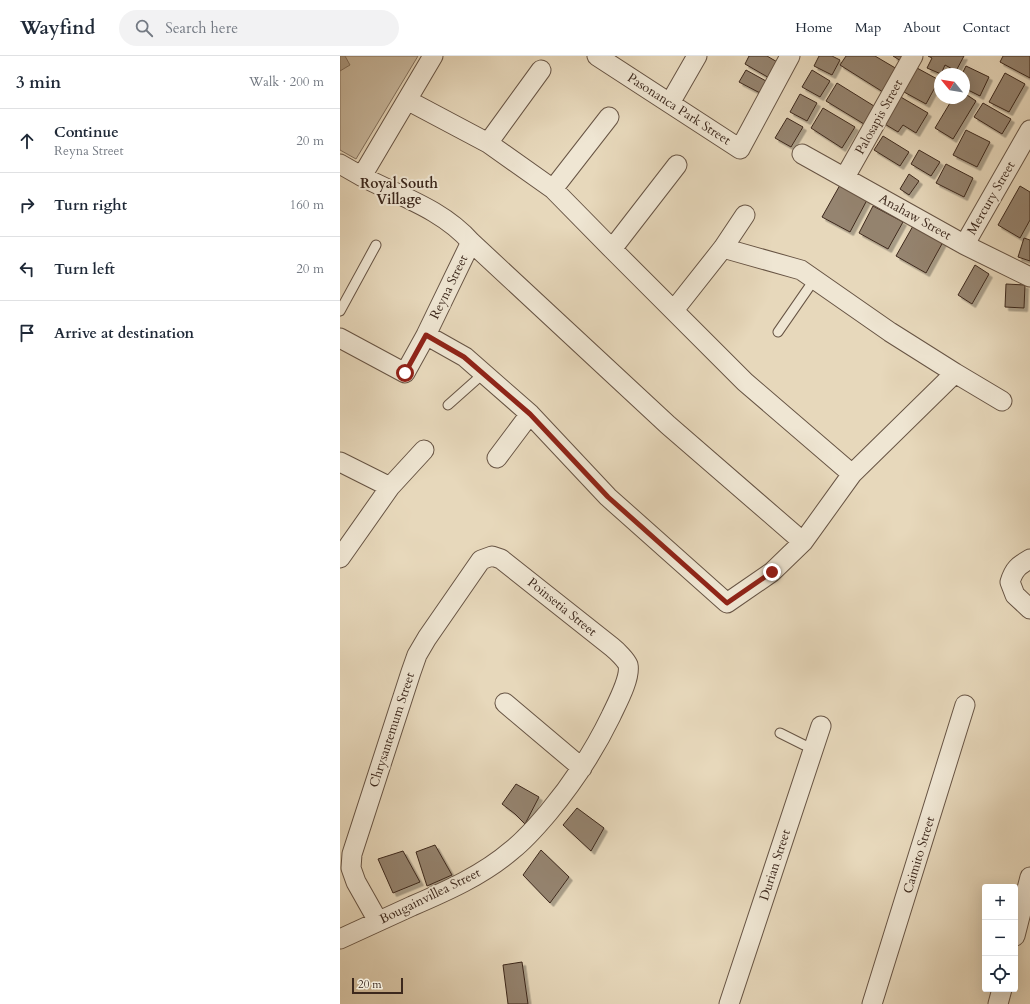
<!DOCTYPE html>
<meta charset="utf-8">
<style>
body{margin:0;font-family:Cardo,serif;background:#f2f2f3;color:#1f2937}
.controls{position:absolute;right:12px;bottom:12px;display:grid;overflow:hidden;border-radius:4px;box-shadow:0 4px 16px #0002}
.controls button{width:36px;height:36px;display:grid;place-items:center;padding:0;border:0;border-bottom:1px solid #e0e1e3;background:#fff;color:#1f2937;font:20px sans-serif}
.compass{position:absolute;left:594px;top:12px;width:36px;height:36px;border-radius:50%;background:#fff;box-shadow:0 4px 16px #0002;rotate:300deg}
.scale{position:absolute;left:12px;bottom:10px;width:51px;box-sizing:border-box;padding-left:4px;border:2px solid #3c281d;border-top:0;font-size:11px;line-height:14px;white-space:nowrap;color:#3c281d;-webkit-text-stroke:3px #efe6d3;paint-order:stroke}
.stop{position:absolute;width:12px;height:12px;margin:-9px;border:3px solid #8f2418;border-radius:50%;background:#fff}
.stop.end{background:#8f2418;border-color:#fff;box-shadow:0 1px 4px #0008}
.list{margin:0;padding:0;list-style:none}
h2{display:flex;justify-content:space-between;align-items:center;height:52px;margin:0;padding:0 16px;font-size:17px}
h2 small{font-size:13px;font-weight:400;color:#747a83}
.list li{display:grid;grid-template-columns:26px 1fr auto;gap:12px;align-items:center;box-sizing:border-box;height:64px;padding:0 16px;border-top:1px solid #e0e1e3}
.list b{display:block;font-size:15px;white-space:nowrap}
.list p{margin:0;font-size:13px;white-space:nowrap;color:#747a83}
.list em{font-size:13px;font-style:normal;color:#747a83}
.icon{flex:none;width:22px;height:22px;fill:none;stroke:currentColor;stroke-width:2;stroke-linecap:round;stroke-linejoin:round}
.map{position:relative;flex:none;width:690px;height:948px;overflow:hidden}
header{display:flex;align-items:center;gap:24px;box-sizing:border-box;height:56px;padding:0 20px;background:#fff;border-bottom:1px solid #e0e1e3}
header strong{font-size:19px}
nav{display:flex;gap:22px;margin-inline-start:auto;font-size:14px}
.search{width:280px;height:36px;background:#f2f2f3;display:flex;align-items:center;gap:10px;box-sizing:border-box;padding:0 14px;border-radius:22px;color:#747a83;font-size:15px}
main{display:flex}
aside{flex:1;background:#fff}
.map>svg:first-child{display:block}
.green{fill:#cabaa0;stroke:#83715e}
.water{fill:#ad9c85;stroke:#806e5b}
.building{fill:#95846f;stroke:#3c281d;filter:url(#shadow)}
.lines{fill:none;stroke-linecap:round;stroke-linejoin:round}
.service-casing{stroke:#675444;stroke-width:11}
.minor-casing{stroke:#675444;stroke-width:21}
.service{stroke:#efe6d3;stroke-width:9}
.minor{stroke:#efe6d3;stroke-width:19}
.route{stroke:#8f2418;stroke-width:5}
.labels{text-anchor:middle;dominant-baseline:central;stroke-width:4;stroke-linejoin:round;paint-order:stroke}
.street-label{font-size:13px;fill:#3c281d;stroke:#efe6d3}
.neighbourhood-label{font-size:14px;font-weight:bold;fill:#3c281d;stroke:#efe6d3}
</style>
<header>
<strong>Wayfind</strong>
<div class="search"><svg class="icon" aria-label="search" viewBox="0 0 24 24"><circle cx="10" cy="10" r="6"/><path d="M15 15l6 6"/></svg>Search here</div>
<nav><a>Home</a><a>Map</a><a>About</a><a>Contact</a></nav>
</header>
<main>
<aside>
<h2>3 min<small>Walk · 200 m</small></h2>
<ul class="list">
<li><svg class="icon" aria-label="ahead" viewBox="0 0 24 24"><path d="M12 20V5M6 11l6-6 6 6"/></svg><div><b>Continue</b><p>Reyna Street</p></div><em>20 m</em></li>
<li><svg class="icon" aria-label="right" viewBox="0 0 24 24"><path d="M7 20v-9h11M14 6l5 5-5 5"/></svg><div><b>Turn right</b></div><em>160 m</em></li>
<li><svg class="icon" aria-label="left" viewBox="0 0 24 24"><path d="M17 20v-9H6M10 6l-5 5 5 5"/></svg><div><b>Turn left</b></div><em>20 m</em></li>
<li><svg class="icon" aria-label="arrive" viewBox="0 0 24 24"><path d="M6 21V4h12l-3 4 3 4H6"/></svg><div><b>Arrive at destination</b></div></li>
</ul>
</aside>
<div class="map">
<svg width="690" height="948" viewBox="0 0 690 948">
<defs>
<filter id="shadow"><feDropShadow dx="3.5" dy="3.5" stdDeviation="0" flood-color="#0004"/></filter>
</defs>
<rect width="100%" height="100%" fill="#e7d8bb"/>
<filter id="stains"><feTurbulence type="fractalNoise" baseFrequency=".005" numOctaves="4"/><feColorMatrix values="0 0 0 0 .2 0 0 0 0 .09 0 0 0 0 .02 0 0 0 .5 -.17"/></filter>
<radialGradient id="worn" r=".72"><stop offset=".6" stop-color="#630" stop-opacity="0"/><stop offset="1" stop-color="#630" stop-opacity=".3"/></radialGradient>
<!-- green -->
<path class="green" d="M0,0H78L16,103L0,94Z"/>
<!-- water -->
<path class="water" d="M0,0H5L10,9L0,15Z"/>
<!-- building -->
<path class="building" d="M409,0H427L439,7L431,23L405,8Z
M479,0H492L500,4L492,19L474,10Z
M506,0H535L557,13L543,36L500,9Z
M553,0H564L561,5Z
M588,0H624L616,15L605,9L601,18L587,12L592,2Z
M663,0H690V22L660,6Z
M626,10L649,21L640,40L624,32V18H622Z
M577,12L599,24L586,48L564,36Z
M406,14L426,25L420,37L399,26Z
M472,14L490,25L480,41L462,31Z
M665,17L685,28L669,56L649,46Z
M497,27L534,50L524,68L486,45Z
M624,37L636,45L613,83L595,72L613,42H624Z
M460,38L477,47L467,65L450,56Z
M559,40L588,57L576,77L563,69L558,76L543,67Z
M643,47L671,63L662,78L634,61Z
M483,52L515,71L502,92L471,72Z
M447,62L463,71L451,91L435,82Z
M626,74L650,86L637,111L613,99Z
M543,80L569,96L560,110L534,94Z
M579,94L600,106L591,120L571,108Z
M606,108L633,122L624,141L596,127Z
M569,118L579,125L569,139L560,133Z
M500,129L527,144L510,176L482,161Z
M680,130L690,136V164L680,182L658,169Z
M533,150L563,166L548,193L519,177Z
M573,170L603,186L586,217L556,200Z
M684,182L690,184V205L678,201Z
M635,209L649,218L632,248L618,239Z
M666,228L685,229L684,252L665,251Z
M176,728L199,741L185,768L175,758L162,748Z
M237,752L264,772L251,795L223,769Z
M95,789L112,819L87,830L76,796Z
M201,794L229,821L210,847L183,819Z
M63,795L80,826L53,837L38,803Z
M182,906L188,948H168L163,909Z"/>
<g class="lines">
<defs>
<path id="service" d="M0,255L36,189
M438,276L474,224
M108,349L144,317
M440,677L464,689L473,693"/>
<path id="minor" d="M257,0L400,93L450,0
M67,44L148,87L213,133L272,193L405,326L512,418
M330,47L357,0
M148,87L201,14
M462,98L625,189L690,221
M0,108C7,112 14,116 21,120C59,140 102,153 131,186L328,369L463,486
M22,120L93,0
M505,121L573,0
M213,133L269,61
M625,189L630,179L690,74
M383,192L461,214L550,276L615,317L662,345
M272,193L337,109
M334,254L383,192L405,159
M86,279L125,301L190,358L268,441L387,547L432,516L463,486L512,418L615,317
M0,282L65,317L86,279L131,186
M157,402L190,358
M0,406L50,431
M0,502L50,431L84,394
M690,503C678,510 674,513 670,526L675,539L690,553
M165,647L242,712
M675,880L690,821
M0,883C24,872 48,861 72,850C107,835 143,819 172,794C186,783 197,770 208,757C233,727 254,695 271,660C276,649 291,622 288,609C286,604 277,595 272,591L161,503L152,500L141,504L87,582L77,599L71,616L12,798L11,812L16,826L38,865
M389,948L481,670
M532,948L625,649
M658,948L662,933"/>
</defs>
<!-- service casing -->
<use href="#service" class="service-casing"/>
<!-- minor casing -->
<use href="#minor" class="minor-casing"/>
<!-- service -->
<use href="#service" class="service"/>
<!-- minor -->
<use href="#minor" class="minor"/>
</g>
<g class="lines">
<!-- route -->
<path class="route" d="M65,317L86,279L124,301L190,358L268,441L387,547L432,516"/>
</g>
<g class="labels">
<!-- street labels -->
<g class="street-label">
<text transform="translate(339 53) rotate(33)">Pasonanca Park Street</text>
<text transform="translate(539 61) rotate(-61)">Palosapis Street</text>
<text transform="translate(651 142) rotate(-60)">Mercury Street</text>
<text transform="translate(575 161) rotate(29)">Anahaw Street</text>
<text transform="translate(109 231) rotate(-64)">Reyna Street</text>
<text transform="translate(222 551) rotate(39)">Poinsetia Street</text>
<text transform="translate(52 674) rotate(-72)">Chrysantemum Street</text>
<text transform="translate(579 799) rotate(-73)">Caimito Street</text>
<text transform="translate(435 809) rotate(-72)">Durian Street</text>
<text transform="translate(90 840) rotate(-26)">Bougainvillea Street</text>
</g>
<!-- neighbourhood labels -->
<g class="neighbourhood-label">
<text x="59" y="127">Royal South<tspan x="59" dy="16">Village</tspan></text>
</g>
</g>
<rect width="100%" height="100%" filter="url(#stains)"/>
<rect width="100%" height="100%" fill="url(#worn)"/>
</svg>
<div class="controls">
<button>+</button>
<button>−</button>
<button><svg class="icon" aria-label="locate" viewBox="0 0 24 24"><circle cx="12" cy="12" r="6"/><path d="M12 2v4M12 18v4M2 12h4M18 12h4"/></svg></button>
</div>
<svg class="compass" viewBox="-18 -18 36 36"><path d="M0-13l5 13h-10z" fill="#e53935"/><path d="M0 13l5-13h-10z" fill="#747a83"/></svg>
<div class="scale">20 m</div>
<div class="stop" style="left:65px;top:317px"></div>
<div class="stop end" style="left:432px;top:516px"></div>
</div>
</main>
